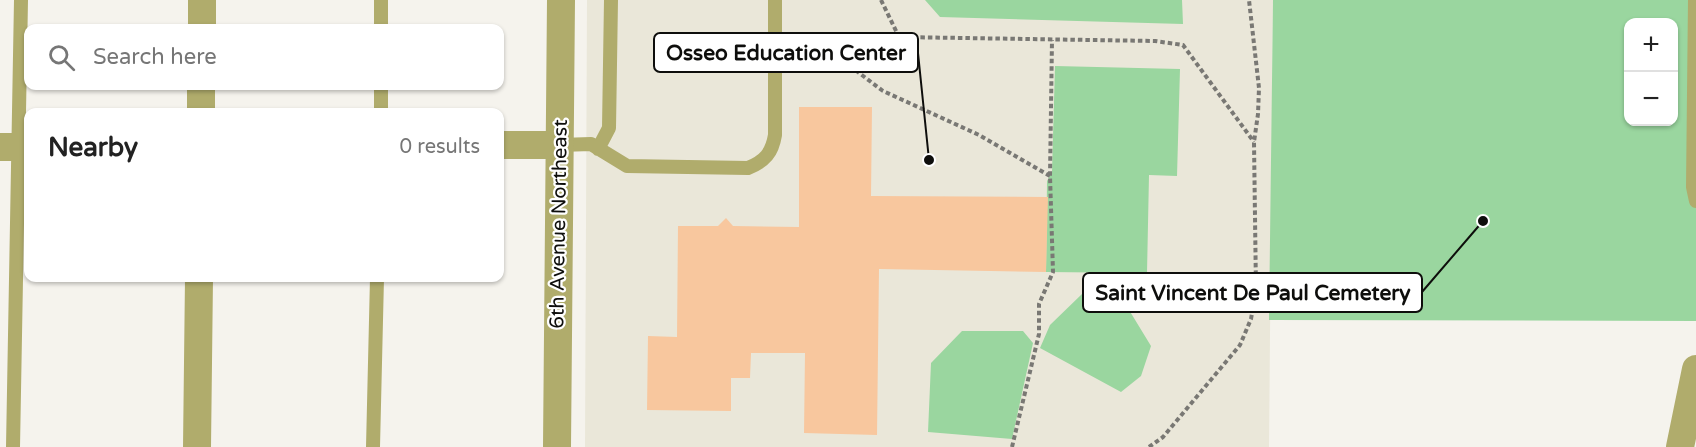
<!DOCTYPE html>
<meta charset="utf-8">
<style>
body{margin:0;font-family:"Varela Round",sans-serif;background:#f2f2f2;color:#222}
.controls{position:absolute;right:18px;top:18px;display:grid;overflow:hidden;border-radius:12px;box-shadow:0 2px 4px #0004}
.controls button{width:54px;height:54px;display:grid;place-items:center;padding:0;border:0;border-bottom:2px solid #e0e0e0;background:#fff;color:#222;font:30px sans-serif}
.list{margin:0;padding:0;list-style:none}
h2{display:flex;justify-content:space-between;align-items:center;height:78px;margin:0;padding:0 24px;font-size:26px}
h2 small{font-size:20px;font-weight:400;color:#767676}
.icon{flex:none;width:33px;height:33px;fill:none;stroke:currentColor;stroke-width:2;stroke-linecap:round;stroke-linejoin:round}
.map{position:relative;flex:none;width:1696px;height:447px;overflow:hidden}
.search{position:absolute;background:#fff;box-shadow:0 2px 4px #0004;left:24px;top:24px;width:480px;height:66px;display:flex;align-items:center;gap:15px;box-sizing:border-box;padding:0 21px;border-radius:12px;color:#767676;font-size:22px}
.panel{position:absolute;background:#fff;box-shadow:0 2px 4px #0004;left:24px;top:108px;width:480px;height:174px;border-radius:12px}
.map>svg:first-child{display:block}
.built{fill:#eae7d9}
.green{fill:#9ad69f;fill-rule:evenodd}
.building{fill:#f8c79e}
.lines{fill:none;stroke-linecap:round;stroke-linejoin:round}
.path{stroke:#797874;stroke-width:4;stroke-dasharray:4.5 3;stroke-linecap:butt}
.service{stroke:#b0ac6c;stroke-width:14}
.minor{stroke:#b0ac6c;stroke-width:28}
.labels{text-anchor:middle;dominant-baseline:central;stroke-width:4.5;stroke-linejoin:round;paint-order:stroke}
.street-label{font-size:20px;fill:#0e0e0c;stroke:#fff}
.leader{fill:none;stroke:#0e0e0c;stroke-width:2}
.callout-dot{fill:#0e0e0c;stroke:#fff;stroke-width:2}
.callout{fill:#fff;stroke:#0e0e0c;stroke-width:2}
.callout-label{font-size:21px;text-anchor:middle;font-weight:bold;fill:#0e0e0c}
</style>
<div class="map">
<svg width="1696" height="447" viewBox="0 0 1696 447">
<rect width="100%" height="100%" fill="#f5f3ed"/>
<!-- built -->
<path class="built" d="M587,0H1273L1269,447H585Z"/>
<!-- green -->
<path class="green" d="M925,0H1182L1183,24L940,17Z
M1273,0H1696V321L1269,320ZM1628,22H1674V122H1628Z
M1055,66L1180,69L1177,176L1149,175L1147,273L1046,272L1047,181L1052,172Z
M1083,293L1126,305L1151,346L1141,376L1121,392L1040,348L1050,325Z
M962,331H1023L1033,343L1012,439L928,432L931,363Z"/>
<!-- building -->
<path class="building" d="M799,107H872L871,196L1048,197L1046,272L879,269L877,435L804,433L805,353H751L750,378H731V411L647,410L648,336L677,337L678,226H718L726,218L733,226L799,227Z"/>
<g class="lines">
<!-- path -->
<path class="path" d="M881,0L899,37
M1050,176L979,135L883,91L838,57L869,43L899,37L1155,41L1183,45L1254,142
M1012,447L1039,334V304L1053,272L1050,176L1052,40
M1149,447L1163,437L1240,345L1251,319L1256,291L1254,142L1258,114L1259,88L1249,0"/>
<!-- service -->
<path class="service" d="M1695,0L1693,187L1696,201
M381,28V0
M381,112V86
M560,145L591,144L627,166L748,168C765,161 772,153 775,135V0
M598,149L609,128L611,0
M13,447L21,0
M373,447L377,278"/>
<!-- minor -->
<path class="minor" d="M202,28V0
M201,112V86
M500,145H560
M0,147H28
M197,447L199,278
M557,447L561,0
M1680,447L1696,369"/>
</g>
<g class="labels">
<!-- street labels -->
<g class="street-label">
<text transform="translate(559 224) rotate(-89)">6th Avenue Northeast</text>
</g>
</g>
<!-- callouts -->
<path class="leader" d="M929 160L918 53M1483 221L1422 292"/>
<g class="callout-dot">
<circle cx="929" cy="160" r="6"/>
<circle cx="1483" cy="221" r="6"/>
</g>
<g class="callout">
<rect x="654" y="33" width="264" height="39" rx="6"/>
<rect x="1083" y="273" width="339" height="39" rx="6"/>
</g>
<g class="callout-label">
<text x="786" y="60">Osseo Education Center</text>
<text x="1253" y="300">Saint Vincent De Paul Cemetery</text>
</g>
</svg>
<div class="controls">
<button>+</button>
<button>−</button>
</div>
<div class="search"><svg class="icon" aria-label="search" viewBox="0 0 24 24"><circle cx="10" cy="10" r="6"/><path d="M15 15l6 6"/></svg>Search here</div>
<section class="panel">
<h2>Nearby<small>0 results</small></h2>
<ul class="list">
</ul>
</section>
</div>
